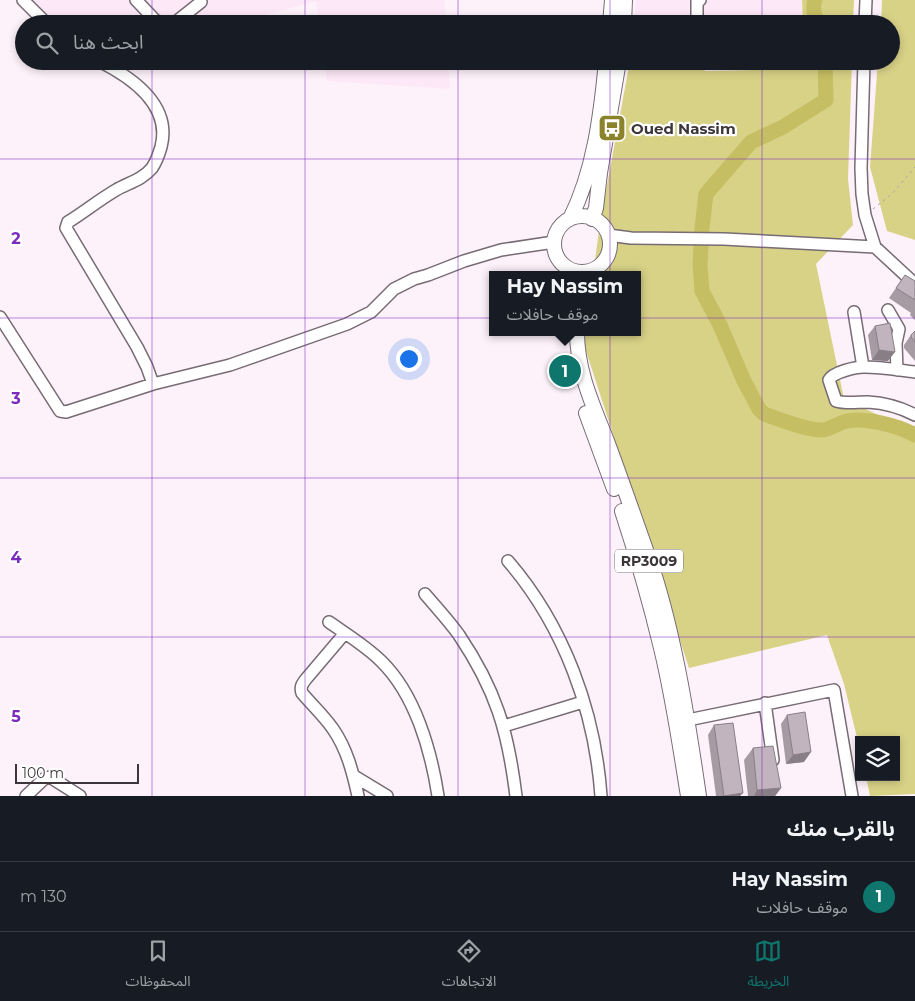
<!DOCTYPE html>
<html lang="ar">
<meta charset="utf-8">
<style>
body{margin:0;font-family:Montserrat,"Noto Sans Arabic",sans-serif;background:#20242c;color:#f1f3f6;direction:rtl}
.controls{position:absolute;right:15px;bottom:15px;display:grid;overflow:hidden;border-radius:0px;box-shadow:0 2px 8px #0003}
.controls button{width:45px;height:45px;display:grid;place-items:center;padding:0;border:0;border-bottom:1px solid #363941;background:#171b24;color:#f1f3f6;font:25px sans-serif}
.scale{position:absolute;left:15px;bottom:12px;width:124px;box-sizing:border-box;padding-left:5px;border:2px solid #3c363a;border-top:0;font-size:14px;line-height:18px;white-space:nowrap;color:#3c363a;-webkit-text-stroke:4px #fff;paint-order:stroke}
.you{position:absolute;left:408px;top:358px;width:18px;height:18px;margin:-12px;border:4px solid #fff;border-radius:50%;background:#1a73e8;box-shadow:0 0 0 8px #1a73e833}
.badge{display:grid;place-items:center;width:32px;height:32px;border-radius:50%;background:#0f766e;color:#fff;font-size:16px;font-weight:700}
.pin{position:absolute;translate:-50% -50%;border:2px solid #fff;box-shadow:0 1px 5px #0006}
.popup{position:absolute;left:489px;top:271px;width:152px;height:65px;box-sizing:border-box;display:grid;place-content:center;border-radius:0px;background:#171b24;filter:drop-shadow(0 1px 4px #0005);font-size:16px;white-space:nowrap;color:#9ea1a6}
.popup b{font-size:19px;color:#f1f3f6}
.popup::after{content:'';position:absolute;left:50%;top:100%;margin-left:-10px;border:10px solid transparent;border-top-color:#171b24}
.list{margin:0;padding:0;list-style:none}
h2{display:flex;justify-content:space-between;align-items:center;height:65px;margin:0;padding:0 20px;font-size:21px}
h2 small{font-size:16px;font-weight:400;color:#9ea1a6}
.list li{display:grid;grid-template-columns:32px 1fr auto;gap:15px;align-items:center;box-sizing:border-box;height:70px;padding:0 20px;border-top:1px solid #363941}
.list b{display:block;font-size:19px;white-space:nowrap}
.list p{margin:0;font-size:16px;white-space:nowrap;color:#9ea1a6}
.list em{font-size:16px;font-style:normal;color:#9ea1a6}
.icon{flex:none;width:28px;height:28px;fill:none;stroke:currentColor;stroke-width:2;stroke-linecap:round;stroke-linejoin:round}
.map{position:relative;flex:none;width:915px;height:796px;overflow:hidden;direction:ltr}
.search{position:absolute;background:#171b24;box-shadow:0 2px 8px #0003;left:15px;right:15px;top:15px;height:55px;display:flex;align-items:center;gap:12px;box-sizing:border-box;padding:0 18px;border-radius:28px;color:#9ea1a6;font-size:19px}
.sheet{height:135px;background:#171b24}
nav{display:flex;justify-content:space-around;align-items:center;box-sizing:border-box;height:70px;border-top:1px solid #363941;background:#171b24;font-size:14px;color:#9ea1a6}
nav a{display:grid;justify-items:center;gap:2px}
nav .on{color:#0f766e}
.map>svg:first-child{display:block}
.built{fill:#fde8f7}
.green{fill:#d8d287}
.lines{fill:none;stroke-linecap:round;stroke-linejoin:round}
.river{stroke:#c6be62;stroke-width:15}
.minor-casing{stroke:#776b74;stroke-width:14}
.major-casing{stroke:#776b74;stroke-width:16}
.path{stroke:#a9a0a6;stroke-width:1;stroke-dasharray:2.5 4;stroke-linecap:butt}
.minor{stroke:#fff;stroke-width:11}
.major{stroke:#fff;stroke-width:14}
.wall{fill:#a79ba3}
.shaded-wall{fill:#887e85}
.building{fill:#c2b4be;stroke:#887e85}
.grid{fill:none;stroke:#7b2cbf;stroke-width:1;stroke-opacity:0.55}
.labels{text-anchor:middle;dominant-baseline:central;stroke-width:4.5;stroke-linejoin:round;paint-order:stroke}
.shield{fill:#fff;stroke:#767275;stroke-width:1}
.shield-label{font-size:14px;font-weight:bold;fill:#3c363a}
.poi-label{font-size:15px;font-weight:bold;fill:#3c363a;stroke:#fff;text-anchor:start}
.grid-label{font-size:16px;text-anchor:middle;font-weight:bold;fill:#7b2cbf;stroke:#fff;stroke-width:4.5;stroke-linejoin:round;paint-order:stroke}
</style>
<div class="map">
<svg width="915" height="796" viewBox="0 0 915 796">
<rect width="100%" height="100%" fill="#fef2fa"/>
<!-- built -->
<path class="built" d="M19,0H444L446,24H320L316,1L233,24H43Z
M636,0H802L803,24H634Z
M324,61H448L450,89L327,81Z
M703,61H804V69L704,71Z"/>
<!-- green -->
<path class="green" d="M802,0H854L853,24H803Z
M882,0H915V240L887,231L870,167L878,61H891V24H881Z
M654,61H703L705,71L803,69L804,61H852L848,179L853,225L816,264L844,399L915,432V794L870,796L866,777H896V740H859V746L844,684L827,635L689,668L584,345L586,332H638V275H593L600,223L629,66Z"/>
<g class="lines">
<!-- river -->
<path class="river" d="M815,0C812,7 815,17 818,24
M825,61L826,100L783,127L751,142L706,194L702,228L700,265L702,291L720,325L744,381L759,409L764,414C782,420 802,429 821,430C829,430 838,423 847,421C865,417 899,426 915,435"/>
<defs>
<path id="minor" d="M23,0L47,24
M136,0L155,20L163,24
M170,24L177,21L201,2
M697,24V0H700
M865,24L866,0
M99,61C131,77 172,105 161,147C159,154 156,162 152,168C142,180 128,183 116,190C99,200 84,212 68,222L66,228L137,347L147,367L153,384
M864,61L861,168L862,194L865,215L875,247L915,284
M608,235L631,238L724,239L875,247
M888,310L899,329L896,343L897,370
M854,312L863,367
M0,317L60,411L66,412L153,384L230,365L347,324L371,312L394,289L414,279L428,275L464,261L501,250L554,242
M915,372C898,370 881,367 864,367C856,367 833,372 829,380L836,401C846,404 857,402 868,402C884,403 900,407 915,415
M508,561C564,626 595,711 601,796
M425,594C436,607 449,621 459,635C496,690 508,731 516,796
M329,622C346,634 366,646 381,661C415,694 431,750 438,796
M345,633L306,679C302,684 300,687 302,693C312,705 324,716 333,729C347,749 353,773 358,796
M765,703L773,760
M688,720L834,690L852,796
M504,726L583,702
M354,776L387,796
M26,796L44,779L50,777L80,796"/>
<path id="major" d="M610,24L612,0
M624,24L625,0
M554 244a28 28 0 1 1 56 0a28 28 0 1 1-56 0Z
M570,219C594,171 601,115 606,61
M592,219L596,208L600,173L619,61
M577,332C577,372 593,405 607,441C623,484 638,527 653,570C676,642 688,721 699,796
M586,413L614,489
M622,511C637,557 650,602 661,648C673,697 680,747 688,796"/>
</defs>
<!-- minor casing -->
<use href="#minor" class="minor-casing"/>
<!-- major casing -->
<use href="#major" class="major-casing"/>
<!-- path -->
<path class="path" d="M873,209L892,194L915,167"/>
<!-- minor -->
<use href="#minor" class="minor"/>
<!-- major -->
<use href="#major" class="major"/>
</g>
<!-- wall -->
<path class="wall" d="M905,275L915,281V320L910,315L911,313L889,298Z
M875,326L888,361L872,360L868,335Z
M915,331V361L904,348V345L911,335Z
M787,715L804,762L786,764L781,724Z
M714,725L740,796H716L708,735Z
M753,748L781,788L775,796H748L744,760Z"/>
<!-- shaded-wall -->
<path class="shaded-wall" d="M879,350L895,352L888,361L872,360Z
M811,752L804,762L786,764L793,755Z
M781,788L775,796H754L757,790Z
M743,793L740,796H723H724Z"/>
<!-- building -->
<path class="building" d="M905,275L915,281V300L896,288Z
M890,323L895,352L879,350L875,326Z
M915,331V342L911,337V335Z
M805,712L811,752L793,755L787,715Z
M733,723L743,793L724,796L714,725Z
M773,746L781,788L757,790L753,748Z"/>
<!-- grid -->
<path class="grid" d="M152,0V24M305,0V24M458,0V24M610,0V24M762,0V24M152,61V796M305,61V796M458,61V796M610,61V796M762,61V796M0,159H915M0,318H915M0,478H915M0,637H915"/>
<!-- icons -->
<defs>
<symbol id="bus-square" viewBox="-11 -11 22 22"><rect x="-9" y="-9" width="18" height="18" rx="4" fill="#8b832b" stroke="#fff"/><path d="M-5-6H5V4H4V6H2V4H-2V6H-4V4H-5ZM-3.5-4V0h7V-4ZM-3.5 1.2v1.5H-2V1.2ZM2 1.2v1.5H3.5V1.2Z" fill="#fff"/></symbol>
</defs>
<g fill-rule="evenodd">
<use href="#bus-square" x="596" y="112" width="32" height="32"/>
</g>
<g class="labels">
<!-- shield labels -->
<rect class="shield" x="615" y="549.5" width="68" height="23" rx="4"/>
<g class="shield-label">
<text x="649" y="561">RP3009</text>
</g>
<!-- poi labels -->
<g class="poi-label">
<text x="631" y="128">Oued Nassim</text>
</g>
</g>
<g class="grid-label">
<text x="16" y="244">2</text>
<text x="16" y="404">3</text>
<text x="16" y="563">4</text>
<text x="16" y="722">5</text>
</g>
</svg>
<div class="controls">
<button><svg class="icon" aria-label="layers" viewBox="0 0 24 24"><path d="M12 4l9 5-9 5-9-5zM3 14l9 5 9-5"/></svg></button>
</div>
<div class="scale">100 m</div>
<div class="you"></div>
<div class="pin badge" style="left:565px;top:371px">1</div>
<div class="popup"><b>Hay Nassim</b>موقف حافلات</div>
<div class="search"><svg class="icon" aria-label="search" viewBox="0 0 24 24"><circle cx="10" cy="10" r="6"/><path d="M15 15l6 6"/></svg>ابحث هنا</div>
</div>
<section class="sheet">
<h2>بالقرب منك<small></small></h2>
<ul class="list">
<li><span class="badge">1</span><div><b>Hay Nassim</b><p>موقف حافلات</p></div><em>130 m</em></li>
</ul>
</section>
<nav>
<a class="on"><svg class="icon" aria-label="map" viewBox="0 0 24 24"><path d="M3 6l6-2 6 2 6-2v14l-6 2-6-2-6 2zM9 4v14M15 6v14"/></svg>الخريطة</a>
<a><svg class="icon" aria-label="directions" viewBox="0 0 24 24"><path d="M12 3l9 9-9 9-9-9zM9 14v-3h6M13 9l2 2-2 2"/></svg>الاتجاهات</a>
<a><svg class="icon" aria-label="saved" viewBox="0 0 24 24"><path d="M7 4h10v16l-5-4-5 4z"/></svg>المحفوظات</a>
</nav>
